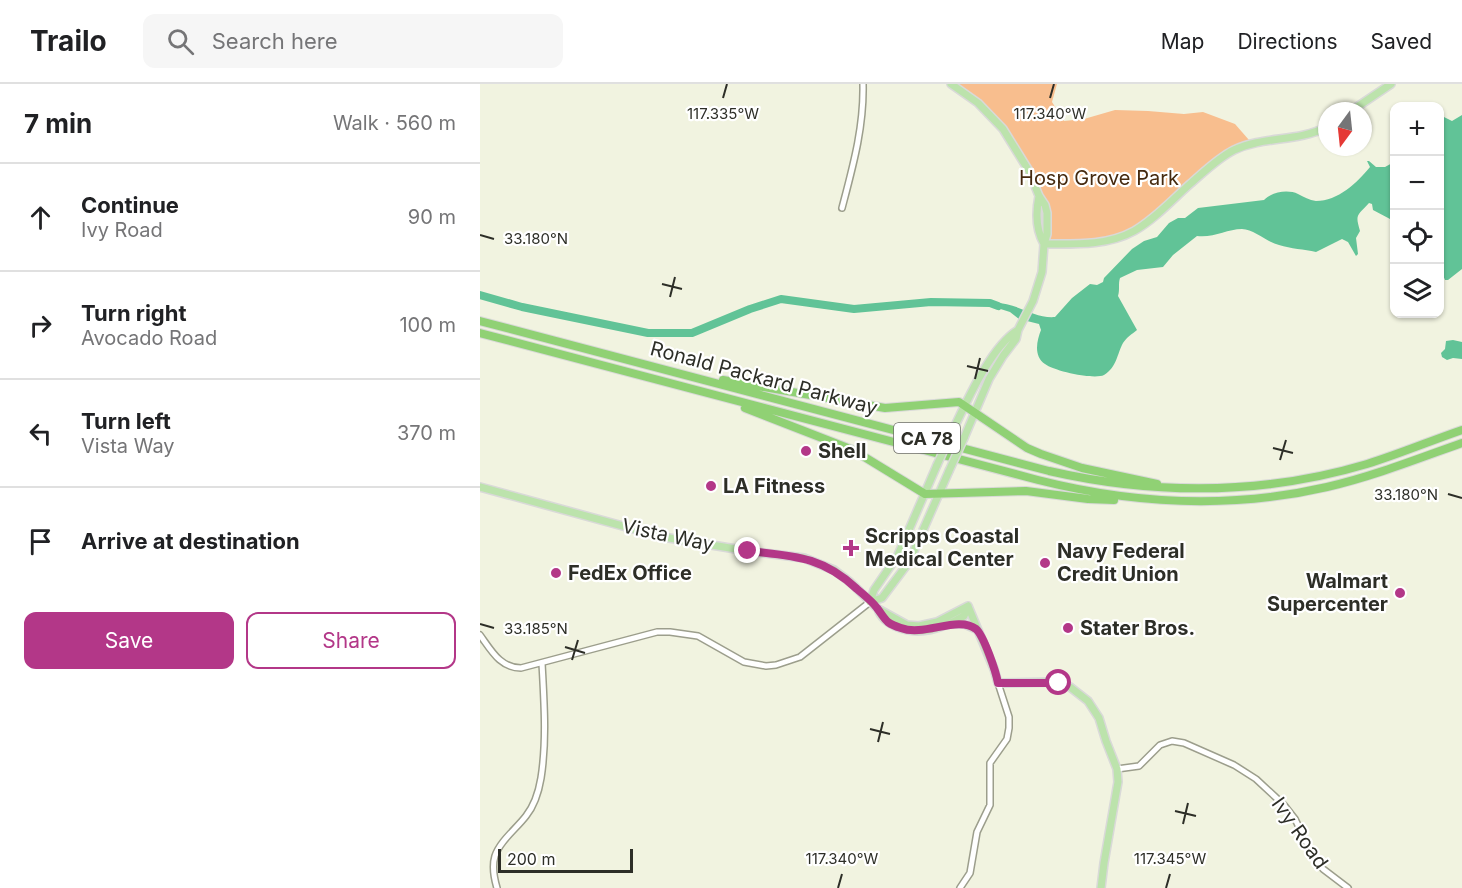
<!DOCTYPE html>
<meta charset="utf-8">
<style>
body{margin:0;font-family:Inter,sans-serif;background:#f6f6f6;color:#202124}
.controls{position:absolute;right:18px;top:18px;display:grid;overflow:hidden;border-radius:12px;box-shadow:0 2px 4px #0004}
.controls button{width:54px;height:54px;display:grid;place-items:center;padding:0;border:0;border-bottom:2px solid #e0e0e0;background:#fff;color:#202124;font:30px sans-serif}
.compass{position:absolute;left:838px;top:18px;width:54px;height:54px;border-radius:50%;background:#fff;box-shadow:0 2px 4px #0004;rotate:195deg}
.scale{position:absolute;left:18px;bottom:15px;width:135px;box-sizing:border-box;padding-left:6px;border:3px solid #2d2e27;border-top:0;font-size:16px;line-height:21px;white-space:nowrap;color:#2d2e27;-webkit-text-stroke:4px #fff;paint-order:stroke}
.stop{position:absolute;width:18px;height:18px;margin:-14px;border:4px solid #b33788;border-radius:50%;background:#fff}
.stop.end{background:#b33788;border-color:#fff;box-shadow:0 2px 6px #0008}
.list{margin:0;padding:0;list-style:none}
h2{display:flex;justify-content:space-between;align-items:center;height:78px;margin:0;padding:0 24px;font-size:26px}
h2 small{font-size:20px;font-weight:400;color:#757577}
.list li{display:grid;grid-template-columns:39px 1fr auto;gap:18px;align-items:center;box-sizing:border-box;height:108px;padding:0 24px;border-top:2px solid #e0e0e0}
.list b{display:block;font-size:22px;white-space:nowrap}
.list p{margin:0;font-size:20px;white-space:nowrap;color:#757577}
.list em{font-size:20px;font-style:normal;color:#757577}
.actions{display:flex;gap:12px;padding:18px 24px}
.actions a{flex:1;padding:14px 0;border:2px solid #b33788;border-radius:12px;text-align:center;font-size:21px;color:#b33788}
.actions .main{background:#b33788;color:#fff}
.icon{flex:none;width:33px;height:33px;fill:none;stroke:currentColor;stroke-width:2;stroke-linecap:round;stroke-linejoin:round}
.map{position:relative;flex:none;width:982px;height:804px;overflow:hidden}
header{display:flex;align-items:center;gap:36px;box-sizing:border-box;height:84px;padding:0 30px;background:#fff;border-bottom:2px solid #e0e0e0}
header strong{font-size:28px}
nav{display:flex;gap:33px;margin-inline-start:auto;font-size:21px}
.search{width:420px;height:54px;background:#f6f6f6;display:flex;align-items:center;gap:15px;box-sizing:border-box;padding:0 21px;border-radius:12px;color:#757577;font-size:22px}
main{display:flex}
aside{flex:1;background:#fff}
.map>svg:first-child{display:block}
.green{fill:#f8be8e}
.water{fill:#61c397}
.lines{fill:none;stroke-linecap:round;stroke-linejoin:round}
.river{stroke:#61c397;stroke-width:8}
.minor-casing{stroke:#9c9e8c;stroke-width:8}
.major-casing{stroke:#d9d9d8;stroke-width:10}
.highway-casing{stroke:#d9d9d8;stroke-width:10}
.minor{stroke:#fff;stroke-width:5}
.major{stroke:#bce3ac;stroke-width:7}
.highway{stroke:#90d174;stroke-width:8}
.major-bridge-casing{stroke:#d9d9d8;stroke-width:10;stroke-linecap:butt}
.major-bridge{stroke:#bce3ac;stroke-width:7}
.route{stroke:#b33788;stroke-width:8}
.ticks{fill:none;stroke:#2d2e27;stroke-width:2}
.poi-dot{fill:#b33788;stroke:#fff;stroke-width:2}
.labels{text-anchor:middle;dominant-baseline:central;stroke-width:4.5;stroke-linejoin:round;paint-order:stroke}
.shield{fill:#fff;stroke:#6c6d68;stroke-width:1.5}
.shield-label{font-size:18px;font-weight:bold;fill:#2d2e27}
.park-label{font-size:20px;fill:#462a0f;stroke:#fff}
.street-label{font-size:20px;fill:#2d2e27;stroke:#fff}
.poi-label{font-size:20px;font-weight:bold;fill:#2d2e27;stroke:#fff;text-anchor:start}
.ticks-label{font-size:15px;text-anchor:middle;fill:#2d2e27;stroke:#fff;stroke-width:4.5;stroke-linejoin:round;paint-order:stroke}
</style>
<header>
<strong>Trailo</strong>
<div class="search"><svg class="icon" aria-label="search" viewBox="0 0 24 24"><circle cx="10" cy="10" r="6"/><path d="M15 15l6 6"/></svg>Search here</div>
<nav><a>Map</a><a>Directions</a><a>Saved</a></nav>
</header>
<main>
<aside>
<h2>7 min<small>Walk · 560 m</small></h2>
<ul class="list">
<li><svg class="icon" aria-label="ahead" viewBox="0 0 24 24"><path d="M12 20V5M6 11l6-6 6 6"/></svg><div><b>Continue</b><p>Ivy Road</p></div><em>90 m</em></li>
<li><svg class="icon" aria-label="right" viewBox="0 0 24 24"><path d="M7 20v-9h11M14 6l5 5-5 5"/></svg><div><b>Turn right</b><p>Avocado Road</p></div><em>100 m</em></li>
<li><svg class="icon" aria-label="left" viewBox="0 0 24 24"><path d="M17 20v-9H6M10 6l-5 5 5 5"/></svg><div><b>Turn left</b><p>Vista Way</p></div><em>370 m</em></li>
<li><svg class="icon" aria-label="arrive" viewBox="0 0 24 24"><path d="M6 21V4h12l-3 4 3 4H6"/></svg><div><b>Arrive at destination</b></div></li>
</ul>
<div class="actions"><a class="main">Save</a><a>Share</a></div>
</aside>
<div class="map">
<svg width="982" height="804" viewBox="0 0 982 804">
<rect width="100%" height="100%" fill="#f1f3e0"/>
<!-- green -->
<path class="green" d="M474,0H577L572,18L584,37L604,35L635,26L668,27L704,30L723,28L755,40L769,56C737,70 714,93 688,116C675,127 663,140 648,147C622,159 593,157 566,158L563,120L529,50Z"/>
<!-- water -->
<path class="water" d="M982,31V185L968,196H965L960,184V36L962,32L972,37Z
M887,77H889L896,83H905L914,78V150L910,135L893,126L892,120L889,119C877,132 875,130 880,147L876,154L878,170L876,172L868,158L862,155L836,168C824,165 811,165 799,161C786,158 774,145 762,145C747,145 734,154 717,152L693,171L683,183L657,186L640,194C638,200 640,205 638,212L657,246C652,250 647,253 643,259C637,270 637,283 624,291C614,296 574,287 565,280C553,272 557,256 561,246L559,240L539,235L530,228L511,222L510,219C534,216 553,235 575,233L592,214L610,200L617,201L623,198L624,194L652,165L664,157L677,153L689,139L698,134H705L718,124L784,116C791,108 808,105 818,110C824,113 829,116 836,117C858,117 877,99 890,83Z
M973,256L982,258V275L973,274L967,276L962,273L961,269L965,265L966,257Z"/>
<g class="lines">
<!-- river -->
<path class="river" d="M0,211L42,223L168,249H212L270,225L301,215L374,225L451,218L510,219L518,222"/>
<defs>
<path id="minor" d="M362,124C373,82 384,43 383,0
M0,551C11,566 20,584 41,584L177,548H190L218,552L264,578L286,582L296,581L320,573L390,518
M637,685L659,682L680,661L692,657L704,659L754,681L776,695L804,721L815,735L834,774L843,785L868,804
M17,804C14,794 12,782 15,772C20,757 36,745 46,732C54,722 59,706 61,694C67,656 64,617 62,579
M480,804L490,789L497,748L510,721V679L527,655L529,644V633L518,599"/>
<path id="major" d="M471,0L498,19L523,45L549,87L559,112L565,121L567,129V150L564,160L562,188L553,217L538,246L536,255L523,272L509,295L484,354
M871,27L911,0
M559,112C556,127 556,146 564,160
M564,160C594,160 627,162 654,147C675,135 692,116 710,100C724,88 738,74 754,66C784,52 817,58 847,43
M472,348C486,319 511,262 538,246
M0,403L183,453L268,467L324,474L354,486L370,498L398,525L427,541L439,542L457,538L488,522
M390,518L402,514L429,478L469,387
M390,518L394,506L418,471L457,381
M488,522L514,585L518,599L574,598L590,603L608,617L619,634L626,657L637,685L638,698L624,779L621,804
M398,525C401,534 407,538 415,542C439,553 463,544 484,532L488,522
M469,540H484L498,546"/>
<path id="highway" d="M0,237L569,387C675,411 783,411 887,380C919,370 950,357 982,346
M0,249L558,396C653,420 752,425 847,403C894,392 937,375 982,359
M243,296L405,324L479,318L547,364L561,370L602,384L677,400
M265,324L373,366L445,410L546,407L608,415L634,416"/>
</defs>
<!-- minor casing -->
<use href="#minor" class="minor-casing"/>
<!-- major casing -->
<use href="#major" class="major-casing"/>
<!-- highway casing -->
<use href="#highway" class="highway-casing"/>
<!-- minor -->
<use href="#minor" class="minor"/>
<!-- major -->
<use href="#major" class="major"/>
<!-- highway -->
<use href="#highway" class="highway"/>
<defs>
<path id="major-bridge" d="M457,381L472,348
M469,387L484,354"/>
</defs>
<!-- major-bridge casing -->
<use href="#major-bridge" class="major-bridge-casing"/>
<!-- major-bridge -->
<use href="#major-bridge" class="major-bridge"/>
</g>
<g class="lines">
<!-- route -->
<path class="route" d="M268,467C313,472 342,472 377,505C384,511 392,517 397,524C406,536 405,539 421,544C444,553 478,531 496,545C504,552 516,588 518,599H579"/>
</g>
<!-- ticks -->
<path class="ticks" d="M243,14L247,0M570,14L574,0M0,151L14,155M182,200L202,205M190,213L195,193M487,282L508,287M495,295L500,274M793,364L813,369M800,376L806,356M968,410L982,414M0,540L14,544M85,563L105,569M92,576L98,556M390,645L410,650M398,658L403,638M695,727L716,732M703,740L708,719M358,804L362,790M686,804L690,790"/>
<!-- markers -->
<g class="poi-dot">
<circle cx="326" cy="367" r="6"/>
<circle cx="231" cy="402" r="6"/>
<path d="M368 455h6v6h6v6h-6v6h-6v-6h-6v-6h6z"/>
<circle cx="565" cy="479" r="6"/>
<circle cx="76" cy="489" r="6"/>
<circle cx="920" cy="509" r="6"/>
<circle cx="588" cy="544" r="6"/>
</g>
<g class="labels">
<!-- shield labels -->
<rect class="shield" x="414" y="339" width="66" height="30" rx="4.5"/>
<g class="shield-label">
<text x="447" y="354">CA 78</text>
</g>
<!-- park labels -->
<g class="park-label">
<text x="619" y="94">Hosp Grove Park</text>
</g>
<!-- street labels -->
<g class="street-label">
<text transform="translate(284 294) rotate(15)">Ronald Packard Parkway</text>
<text transform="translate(188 451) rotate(12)">Vista Way</text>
<text transform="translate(820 749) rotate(55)">Ivy Road</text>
</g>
<!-- poi labels -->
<g class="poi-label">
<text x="338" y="367">Shell</text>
<text x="243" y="402">LA Fitness</text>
<text x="385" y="452">Scripps Coastal<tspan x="385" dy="23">Medical Center</tspan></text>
<text x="577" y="467">Navy Federal<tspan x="577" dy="23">Credit Union</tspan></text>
<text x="88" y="489">FedEx Office</text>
<text x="908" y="497" text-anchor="end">Walmart<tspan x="908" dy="23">Supercenter</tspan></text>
<text x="600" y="544">Stater Bros.</text>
</g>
</g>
<g class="ticks-label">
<text x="243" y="35">117.335°W</text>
<text x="570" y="35">117.340°W</text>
<text x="56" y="160">33.180°N</text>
<text x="926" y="416">33.180°N</text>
<text x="56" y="550">33.185°N</text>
<text x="362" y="780">117.340°W</text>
<text x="690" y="780">117.345°W</text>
</g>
</svg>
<div class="controls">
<button>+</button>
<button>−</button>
<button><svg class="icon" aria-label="locate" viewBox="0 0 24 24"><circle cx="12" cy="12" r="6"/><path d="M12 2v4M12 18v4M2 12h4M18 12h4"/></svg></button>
<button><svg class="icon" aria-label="layers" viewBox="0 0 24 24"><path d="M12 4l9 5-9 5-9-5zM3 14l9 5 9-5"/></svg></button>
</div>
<svg class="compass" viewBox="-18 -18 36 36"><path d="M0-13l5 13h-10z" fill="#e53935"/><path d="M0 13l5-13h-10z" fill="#757577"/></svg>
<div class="scale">200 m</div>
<div class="stop" style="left:579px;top:599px"></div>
<div class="stop end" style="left:268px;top:467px"></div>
</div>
</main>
